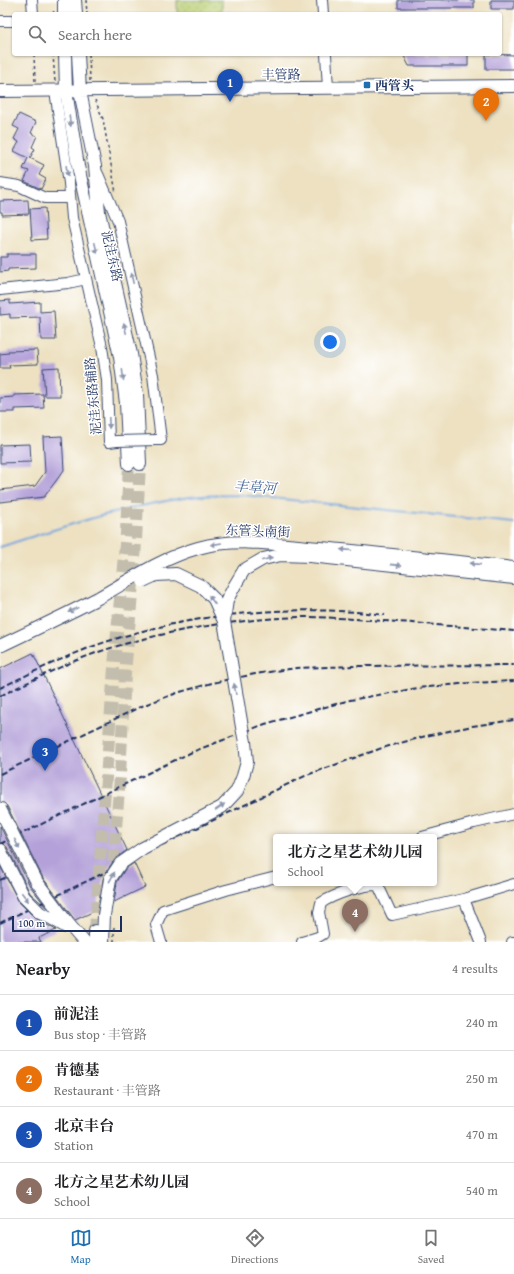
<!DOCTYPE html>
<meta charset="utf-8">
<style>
body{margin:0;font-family:"Gentium Book Plus","Noto Serif SC",serif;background:#f6f6f6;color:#202124}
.scale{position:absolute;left:12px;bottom:10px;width:110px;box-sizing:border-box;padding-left:4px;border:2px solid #1b2f5e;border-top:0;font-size:11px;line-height:14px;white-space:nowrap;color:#1b2f5e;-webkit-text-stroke:3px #fff;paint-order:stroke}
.you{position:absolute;left:330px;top:342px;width:14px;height:14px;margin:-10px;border:3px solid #fff;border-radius:50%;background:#1a73e8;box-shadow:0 0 0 6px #1a73e833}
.badge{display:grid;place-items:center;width:26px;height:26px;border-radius:50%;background:#1f6fb2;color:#fff;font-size:13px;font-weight:700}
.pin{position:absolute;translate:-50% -33px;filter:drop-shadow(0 1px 2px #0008)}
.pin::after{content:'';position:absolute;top:21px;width:14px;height:12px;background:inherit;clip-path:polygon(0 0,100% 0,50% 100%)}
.popup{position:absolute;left:273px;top:834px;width:164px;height:52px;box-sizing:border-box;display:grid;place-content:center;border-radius:4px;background:#fff;filter:drop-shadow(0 1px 3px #0005);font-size:13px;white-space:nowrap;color:#757577}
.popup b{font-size:15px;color:#202124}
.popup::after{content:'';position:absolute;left:50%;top:100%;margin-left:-8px;border:8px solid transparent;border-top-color:#fff}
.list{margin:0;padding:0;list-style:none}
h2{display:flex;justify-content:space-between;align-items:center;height:52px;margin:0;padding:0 16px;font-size:17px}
h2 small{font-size:13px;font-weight:400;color:#757577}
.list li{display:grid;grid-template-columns:26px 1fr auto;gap:12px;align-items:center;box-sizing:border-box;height:56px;padding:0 16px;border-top:1px solid #e0e0e0}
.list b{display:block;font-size:15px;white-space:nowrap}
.list p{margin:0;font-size:13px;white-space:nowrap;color:#757577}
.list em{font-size:13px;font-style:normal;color:#757577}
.icon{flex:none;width:22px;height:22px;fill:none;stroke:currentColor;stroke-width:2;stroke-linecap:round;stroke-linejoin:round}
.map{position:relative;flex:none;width:514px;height:942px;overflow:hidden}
.search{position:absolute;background:#fff;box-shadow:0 1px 3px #0004;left:12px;right:12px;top:12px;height:44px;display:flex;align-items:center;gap:10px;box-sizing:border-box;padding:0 14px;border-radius:4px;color:#757577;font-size:15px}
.sheet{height:276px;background:#fff}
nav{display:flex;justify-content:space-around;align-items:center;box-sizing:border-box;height:56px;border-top:1px solid #e0e0e0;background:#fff;font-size:11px;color:#757577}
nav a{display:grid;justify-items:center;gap:2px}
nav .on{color:#1f6fb2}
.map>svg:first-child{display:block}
.park{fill:url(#park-dots);stroke:#6a7e68}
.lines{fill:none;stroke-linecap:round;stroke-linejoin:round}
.stream{stroke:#73a5de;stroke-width:2}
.building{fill:#b4a1d9}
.major-tunnel{stroke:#c3bdad;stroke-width:12;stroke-dasharray:12 6;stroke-linecap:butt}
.minor-casing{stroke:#3a4a6d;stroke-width:12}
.major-casing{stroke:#3a4a6d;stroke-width:14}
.path{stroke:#3a4a6d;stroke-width:1.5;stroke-dasharray:3 3;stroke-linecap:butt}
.minor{stroke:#fff;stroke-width:10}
.major{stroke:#fff;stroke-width:12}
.rail{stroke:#1b2f5e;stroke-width:2;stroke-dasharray:6 3;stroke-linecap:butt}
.minor-bridge-casing{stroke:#3a4a6d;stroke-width:12;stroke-linecap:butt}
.major-bridge-casing{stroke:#3a4a6d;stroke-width:14;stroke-linecap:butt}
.minor-bridge{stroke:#fff;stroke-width:10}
.major-bridge{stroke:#fff;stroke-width:12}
.oneway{fill:#8d97ae}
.poi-dot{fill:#1f6fb2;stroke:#fff;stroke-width:1.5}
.labels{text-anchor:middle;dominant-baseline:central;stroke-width:3;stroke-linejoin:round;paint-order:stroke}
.street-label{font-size:13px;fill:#1b2f5e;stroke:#fff}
.poi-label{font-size:13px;font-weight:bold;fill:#1b2f5e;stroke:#fff;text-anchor:start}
.water-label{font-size:14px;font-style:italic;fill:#3e5e91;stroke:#fff}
</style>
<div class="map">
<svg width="514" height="942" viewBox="0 0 514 942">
<defs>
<pattern id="park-dots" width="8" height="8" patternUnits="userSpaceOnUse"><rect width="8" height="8" fill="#bace72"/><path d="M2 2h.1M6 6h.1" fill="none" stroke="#9fb165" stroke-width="1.8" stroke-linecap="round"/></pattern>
</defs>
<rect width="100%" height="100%" fill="#fff"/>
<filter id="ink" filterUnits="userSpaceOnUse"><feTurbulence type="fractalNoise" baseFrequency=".025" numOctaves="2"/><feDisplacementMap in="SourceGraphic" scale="8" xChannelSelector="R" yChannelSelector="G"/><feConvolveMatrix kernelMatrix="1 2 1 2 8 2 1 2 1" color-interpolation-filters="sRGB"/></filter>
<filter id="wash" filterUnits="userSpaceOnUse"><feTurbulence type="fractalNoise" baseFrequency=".012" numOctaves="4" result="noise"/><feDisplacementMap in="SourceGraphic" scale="16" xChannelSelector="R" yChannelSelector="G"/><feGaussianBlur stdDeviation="0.9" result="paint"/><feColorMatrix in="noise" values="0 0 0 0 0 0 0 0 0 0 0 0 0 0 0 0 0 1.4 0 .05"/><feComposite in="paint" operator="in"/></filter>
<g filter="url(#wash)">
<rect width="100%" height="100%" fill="#ede1c1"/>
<!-- park -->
<path class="park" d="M177,0H222V14H177Z"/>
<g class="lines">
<!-- stream -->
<path class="stream" d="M0,547C62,527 125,506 190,497C207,495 225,495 242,495L514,523"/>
</g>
<g id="blocks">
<!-- building -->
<path class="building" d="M398,0H474V8H398Z
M491,0H514V9H491Z
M403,54H468V66H409Z
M486,54L514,55V69H486Z
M19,114L36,122L31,133L37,136L32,147L35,149L30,158L44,165L39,175L46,179L41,189L24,181L29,171L23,169L28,158L14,151L19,142L14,139L19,129L13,126Z
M28,200L29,214L2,215V212H0V201Z
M45,208L47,239L32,240L30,209Z
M7,254H36V268L8,269V271L0,272V257H7Z
M10,300V304L40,302V312L54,311L56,340H41L40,317L10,318V314L0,315V301Z
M37,350L38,364L9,365L10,368H0V354L8,353V351Z
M59,367L60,396H45L43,368Z
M43,394L44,408L15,409V412H0V398L14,397V395Z
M62,436L64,470L44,497L0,502V490L35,486L45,472L43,437Z
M30,444L31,462L0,463V445Z
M33,653L127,850L114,860L104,875L97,910L75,920L43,878L7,806L4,803L0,802V669Z
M0,826L30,886L47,908L30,893L7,847L4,844L0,843Z
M134,863L145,887L114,902L117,882L125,869Z
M0,866L19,902L35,918L56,930L39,938L41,942H0Z"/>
</g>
</g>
<g filter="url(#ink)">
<use href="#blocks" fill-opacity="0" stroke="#3a4a6d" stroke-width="1"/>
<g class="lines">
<!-- major-tunnel -->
<path class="major-tunnel" d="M112,880L120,776L125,674L135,560L140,464
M95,931L115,654L126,533L129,464"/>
<defs>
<path id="minor" d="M32,0L33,14
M322,0L323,14
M0,21H14
M326,54L328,88
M55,91L69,183L72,218L102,347L107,380L109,442L117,441
M98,174L118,221L153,375L161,440H157
M0,183L19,186L45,198H65
M0,290L68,283L86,279
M422,837L474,823L514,814
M464,899L481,942
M161,942L156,925L163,910L226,890L276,877
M302,942L318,937L323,934L319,912L321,903C333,895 364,884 378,885L392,915L464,899L514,884
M512,942H514"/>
<path id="major" d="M64,0V14
M75,0L76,14
M65,54L66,91L78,166L120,357L126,403L129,464
M78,54L80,91L95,166L99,212L131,354L137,394L140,464
M0,91L514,86
M95,942V931
M103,942L104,915"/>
</defs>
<!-- minor casing -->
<use href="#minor" class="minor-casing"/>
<!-- major casing -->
<use href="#major" class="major-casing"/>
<!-- path -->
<path class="path" d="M86,0L87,14
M53,14L54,10
M34,54L35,82
M53,54L55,82
M89,54L90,81
M95,100L103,119L116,193
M114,942V925"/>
<!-- minor -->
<use href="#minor" class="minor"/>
<!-- major -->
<use href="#major" class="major"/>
<!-- rail -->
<path class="rail" d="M0,688C31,673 62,658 94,646C183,614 291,603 385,615
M0,696C37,678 74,659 114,647C175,629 239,619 302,617C334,617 367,620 399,622C437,625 476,628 514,631
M0,774L144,705L180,692L212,683L255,674L296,668L357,666L514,665
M0,844L192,752L265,724L350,700L418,688L470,683L514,681
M0,880L7,877
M0,923L307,775L382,748L426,736L472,726L514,720"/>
<defs>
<path id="minor-bridge" d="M117,441L157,440"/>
<path id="major-bridge" d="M224,621L227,600L235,585L244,570L263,559L281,555L310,556L514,578
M0,646C33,630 66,615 98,598C130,580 162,558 198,548C238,537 280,545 321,548C386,554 450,561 514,568
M0,809L37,882L66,921L84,942
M0,850L24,897L40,913L51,918L68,928
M104,915L110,879L120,864L143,848L222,807L237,791L243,776L247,762L245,742L242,727L224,621L214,599L201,586L176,574L156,575L143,581"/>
</defs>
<!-- minor-bridge casing -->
<use href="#minor-bridge" class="minor-bridge-casing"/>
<!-- major-bridge casing -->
<use href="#major-bridge" class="major-bridge-casing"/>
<!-- minor-bridge -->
<use href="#minor-bridge" class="minor-bridge"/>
<!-- major-bridge -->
<use href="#major-bridge" class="major-bridge"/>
</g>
<!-- one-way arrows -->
<defs><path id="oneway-solid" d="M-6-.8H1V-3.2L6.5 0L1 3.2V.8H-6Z"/></defs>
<g class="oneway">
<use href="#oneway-solid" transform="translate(70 121) rotate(81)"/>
<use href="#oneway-solid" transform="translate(67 171) rotate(81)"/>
<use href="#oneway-solid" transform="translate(96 248) rotate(77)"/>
<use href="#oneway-solid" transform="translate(132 278) rotate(-103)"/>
<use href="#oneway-solid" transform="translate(125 328) rotate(-103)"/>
<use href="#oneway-solid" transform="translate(123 375) rotate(83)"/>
<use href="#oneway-solid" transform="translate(109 423) rotate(88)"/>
<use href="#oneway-solid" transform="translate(216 544) rotate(171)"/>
<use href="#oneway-solid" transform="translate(346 550) rotate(-175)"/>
<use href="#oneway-solid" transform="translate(267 559) rotate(-17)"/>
<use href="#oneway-solid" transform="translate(475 564) rotate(-174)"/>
<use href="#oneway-solid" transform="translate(396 565) rotate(6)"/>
<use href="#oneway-solid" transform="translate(212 600) rotate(-125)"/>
<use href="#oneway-solid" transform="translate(73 610) rotate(154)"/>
<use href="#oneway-solid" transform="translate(235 689) rotate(-100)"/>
<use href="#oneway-solid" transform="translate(220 807) rotate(-34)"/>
<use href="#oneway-solid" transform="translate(17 844) rotate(63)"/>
<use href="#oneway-solid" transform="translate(112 877) rotate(-61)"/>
<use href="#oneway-solid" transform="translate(25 897) rotate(53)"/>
</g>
</g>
<!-- markers -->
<rect class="poi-dot" x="363" y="81" width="8" height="8" rx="2"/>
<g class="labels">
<!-- street labels -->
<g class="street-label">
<text x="281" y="74">丰管路</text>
<text transform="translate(112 256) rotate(77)">泥洼东路</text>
<text transform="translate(93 396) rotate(-95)">泥洼东路辅路</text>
<text transform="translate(258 531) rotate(2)">东管头南街</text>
</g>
<!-- poi labels -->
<g class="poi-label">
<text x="375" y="85">西管头</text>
</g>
<!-- water labels -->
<g class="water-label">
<text transform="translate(255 487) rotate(4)">丰草河</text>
</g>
</g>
</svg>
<div class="scale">100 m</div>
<div class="you"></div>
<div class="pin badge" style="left:230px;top:102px;background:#1a4fb4">1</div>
<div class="pin badge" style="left:486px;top:121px;background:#e8710a">2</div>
<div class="pin badge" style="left:45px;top:771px;background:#1a4fb4">3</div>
<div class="pin badge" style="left:355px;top:932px;background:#8d6e63">4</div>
<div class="popup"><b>北方之星艺术幼儿园</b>School</div>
<div class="search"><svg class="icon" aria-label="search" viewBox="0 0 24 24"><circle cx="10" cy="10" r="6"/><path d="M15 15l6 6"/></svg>Search here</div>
</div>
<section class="sheet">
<h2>Nearby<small>4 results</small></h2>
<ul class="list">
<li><span class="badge" style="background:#1a4fb4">1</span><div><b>前泥洼</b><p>Bus stop · 丰管路</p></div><em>240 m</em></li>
<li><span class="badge" style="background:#e8710a">2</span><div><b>肯德基</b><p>Restaurant · 丰管路</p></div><em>250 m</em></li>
<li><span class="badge" style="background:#1a4fb4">3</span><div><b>北京丰台</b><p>Station</p></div><em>470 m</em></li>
<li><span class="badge" style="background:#8d6e63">4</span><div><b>北方之星艺术幼儿园</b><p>School</p></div><em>540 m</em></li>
</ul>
</section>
<nav>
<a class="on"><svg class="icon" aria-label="map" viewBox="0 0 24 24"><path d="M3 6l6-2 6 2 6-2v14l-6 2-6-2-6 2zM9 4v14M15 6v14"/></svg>Map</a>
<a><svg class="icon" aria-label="directions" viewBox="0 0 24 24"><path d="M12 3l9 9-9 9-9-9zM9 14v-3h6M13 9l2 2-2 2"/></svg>Directions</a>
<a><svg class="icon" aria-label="saved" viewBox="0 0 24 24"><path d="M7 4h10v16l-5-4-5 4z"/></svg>Saved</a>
</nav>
